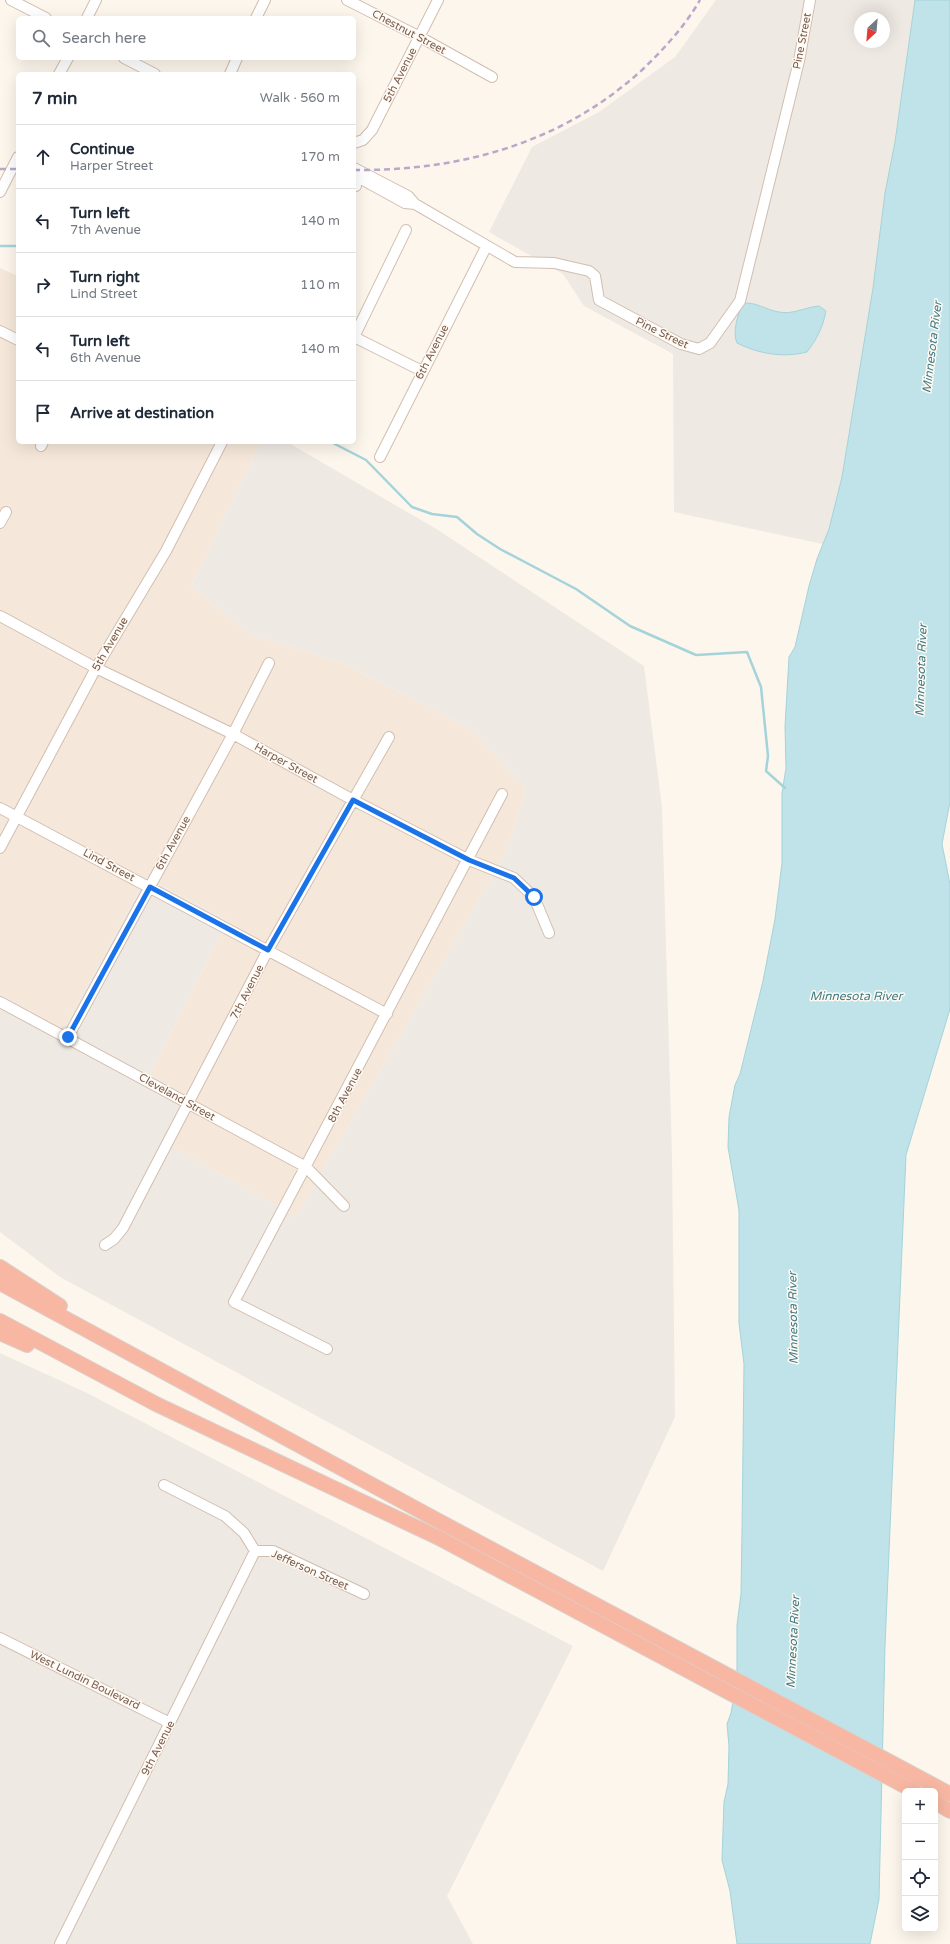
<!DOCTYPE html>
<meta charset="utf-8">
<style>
body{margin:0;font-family:"Varela Round",sans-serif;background:#f6f6f7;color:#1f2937}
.controls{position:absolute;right:12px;bottom:12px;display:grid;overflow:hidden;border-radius:6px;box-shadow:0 4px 16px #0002}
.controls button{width:36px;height:36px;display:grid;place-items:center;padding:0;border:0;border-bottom:1px solid #e0e1e3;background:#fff;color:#1f2937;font:20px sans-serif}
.compass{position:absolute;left:854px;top:12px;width:36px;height:36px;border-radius:50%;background:#fff;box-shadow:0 4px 16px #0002;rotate:206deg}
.stop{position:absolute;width:12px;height:12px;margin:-9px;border:3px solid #1a73e8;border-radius:50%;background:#fff}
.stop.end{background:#1a73e8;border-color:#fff;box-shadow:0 1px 4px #0008}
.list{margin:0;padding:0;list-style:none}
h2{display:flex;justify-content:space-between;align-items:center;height:52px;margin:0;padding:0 16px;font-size:17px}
h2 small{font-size:13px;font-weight:400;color:#747a83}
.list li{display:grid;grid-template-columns:26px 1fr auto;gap:12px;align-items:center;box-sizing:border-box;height:64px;padding:0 16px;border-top:1px solid #e0e1e3}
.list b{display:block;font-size:15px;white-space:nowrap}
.list p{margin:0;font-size:13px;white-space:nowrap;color:#747a83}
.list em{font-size:13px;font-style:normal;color:#747a83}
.icon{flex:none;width:22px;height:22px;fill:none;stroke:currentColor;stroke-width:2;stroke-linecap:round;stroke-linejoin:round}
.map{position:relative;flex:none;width:950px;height:1944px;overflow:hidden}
.search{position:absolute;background:#fff;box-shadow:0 4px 16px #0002;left:16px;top:16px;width:340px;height:44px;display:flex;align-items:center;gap:10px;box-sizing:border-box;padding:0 14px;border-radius:6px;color:#747a83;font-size:15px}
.panel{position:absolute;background:#fff;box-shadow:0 4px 16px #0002;left:16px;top:72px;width:340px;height:372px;border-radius:6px}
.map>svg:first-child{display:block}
.residential{fill:#f5e8da}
.industrial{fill:#efe9e4;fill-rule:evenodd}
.water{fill:#bfe3e8;stroke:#a5d3da}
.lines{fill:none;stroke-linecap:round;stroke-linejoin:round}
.stream{stroke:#a5d3da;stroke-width:2.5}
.minor-casing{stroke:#d1beb0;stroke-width:12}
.highway-casing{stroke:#dad1cd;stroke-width:16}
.minor{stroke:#fff;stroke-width:10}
.highway{stroke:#f7b7a3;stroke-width:14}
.rail{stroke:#b9a8c9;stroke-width:2.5;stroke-dasharray:6 4;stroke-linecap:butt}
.route{stroke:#1a73e8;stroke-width:5}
.labels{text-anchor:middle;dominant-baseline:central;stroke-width:3;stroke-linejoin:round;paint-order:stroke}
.street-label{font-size:11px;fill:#7a5c4d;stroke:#fffaf3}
.water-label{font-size:12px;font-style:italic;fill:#437c86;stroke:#fffaf3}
</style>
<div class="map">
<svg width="950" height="1944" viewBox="0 0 950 1944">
<rect width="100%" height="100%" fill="#fdf6ec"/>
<!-- residential -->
<path class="residential" d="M0,268L18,276V442H261L191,586L251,635L343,663L470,729L526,789L507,850L296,1217L171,1146L150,1074L228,921L146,877L64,1029L0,994Z"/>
<!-- industrial -->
<path class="industrial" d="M716,0H945L841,548L674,512L673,354L584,306L563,274L489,232L532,147L599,112L675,57ZM860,18H884V42H860Z
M261,442H287L438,530L644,666L662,807L672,1155L675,1417L603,1571L60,1277L0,1232V994L64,1029L146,877L228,921L150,1074L196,1100L171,1146L296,1217L507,850L526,789L470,729L343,663L251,635L191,586Z
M0,1353L85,1392L573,1646L447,1896L473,1944H0Z"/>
<!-- water -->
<path class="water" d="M915,0H950V802L942,844L950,884V1009L906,1155L885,1646L879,1899L870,1944H737L730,1891L722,1860L724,1802L728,1784L729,1746L727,1724L731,1713L737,1680V1625L741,1594L742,1532L744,1364L739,1323V1210L728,1147L729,1117L735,1085L740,1074L763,981L775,919L782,863V793L786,768L785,727L789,657L795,647L809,586L817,559L829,529L842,477L873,288L885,193L895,142Z
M743,303C757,302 766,310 779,312C792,315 806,307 819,306L826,311C823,327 817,339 807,352C783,358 759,354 737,343C732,333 738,313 743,303Z"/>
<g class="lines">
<!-- stream -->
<path class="stream" d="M0,246H18
M331,442L366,460L412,507L432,514L457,517L477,534L500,549L576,589L630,626L696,655L747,652L761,687L768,756L766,771L785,788"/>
<defs>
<path id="minor" d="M11,0L46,18
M347,0L420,37L492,77
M87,18L96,0
M256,18L265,0
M124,58L155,74
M59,74L68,58
M230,74L237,58
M354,143L363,140L372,130L438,0
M354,168L408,196L415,204L515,262L554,263L589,271L595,276L599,300L681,344L699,349L710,343L740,301L799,61L810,0
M354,175L405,203L415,204
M354,186H356
M0,192L18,157
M0,331L18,340
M354,337L406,230
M354,337L422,371
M41,446L43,442
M380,457L486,247
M0,523L6,512
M0,616L96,668L233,734L353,800L469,860L514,878L534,897L549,933
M0,808L387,1014
M0,848L96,668L166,551L222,442
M0,1002L306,1167L344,1206
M68,1037L233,734L269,663
M105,1245L114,1239L123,1228L268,950L389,737
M327,1349L234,1302L502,794
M164,1485L225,1516L244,1533L255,1551
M255,1551H273L364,1594
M0,1638L170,1723
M60,1944L255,1551"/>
<path id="highway" d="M0,1267L60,1306
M0,1283L435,1519L950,1794
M0,1321L156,1404L439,1538L914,1791
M0,1333L27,1345
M935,1802L950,1811"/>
</defs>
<!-- minor casing -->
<use href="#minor" class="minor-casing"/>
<!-- highway casing -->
<use href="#highway" class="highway-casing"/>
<!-- minor -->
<use href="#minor" class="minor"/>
<!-- highway -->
<use href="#highway" class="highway"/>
<!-- rail -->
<path class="rail" d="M0,169H18
M354,170C461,171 562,143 642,70C664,49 685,26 700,0"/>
</g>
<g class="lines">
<!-- route -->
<path class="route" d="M68,1037L150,887L268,950L353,800L469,860L514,878L534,897"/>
</g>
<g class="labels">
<!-- street labels -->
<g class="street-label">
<text transform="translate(409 32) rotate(28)">Chestnut Street</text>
<text transform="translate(802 41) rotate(-79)">Pine Street</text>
<text transform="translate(400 75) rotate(-63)">5th Avenue</text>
<text transform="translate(662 333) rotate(26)">Pine Street</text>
<text transform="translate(432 352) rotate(-63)">6th Avenue</text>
<text transform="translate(110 644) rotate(-60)">5th Avenue</text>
<text transform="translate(286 763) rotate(29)">Harper Street</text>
<text transform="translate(173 843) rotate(-61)">6th Avenue</text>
<text transform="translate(109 865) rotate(28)">Lind Street</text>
<text transform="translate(247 992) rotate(-63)">7th Avenue</text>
<text transform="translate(345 1095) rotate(-62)">8th Avenue</text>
<text transform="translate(177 1097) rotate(29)">Cleveland Street</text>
<text transform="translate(310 1570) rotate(24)">Jefferson Street</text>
<text transform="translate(85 1680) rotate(26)">West Lundin Boulevard</text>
<text transform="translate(158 1748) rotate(-63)">9th Avenue</text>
</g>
<!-- water labels -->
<g class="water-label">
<text transform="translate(932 347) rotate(-83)">Minnesota River</text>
<text transform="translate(921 670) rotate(-88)">Minnesota River</text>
<text x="856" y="996">Minnesota River</text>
<text transform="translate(793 1318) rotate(-91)">Minnesota River</text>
<text transform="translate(793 1642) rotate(-87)">Minnesota River</text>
</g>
</g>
</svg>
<div class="controls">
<button>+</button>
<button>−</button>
<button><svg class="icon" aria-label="locate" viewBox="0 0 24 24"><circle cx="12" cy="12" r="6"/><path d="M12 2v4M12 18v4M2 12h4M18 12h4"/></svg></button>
<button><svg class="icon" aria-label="layers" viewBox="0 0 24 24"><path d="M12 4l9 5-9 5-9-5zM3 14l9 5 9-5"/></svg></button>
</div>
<svg class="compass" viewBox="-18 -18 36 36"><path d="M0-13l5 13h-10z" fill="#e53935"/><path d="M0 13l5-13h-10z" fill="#747a83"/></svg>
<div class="stop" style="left:534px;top:897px"></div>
<div class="stop end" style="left:68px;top:1037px"></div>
<div class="search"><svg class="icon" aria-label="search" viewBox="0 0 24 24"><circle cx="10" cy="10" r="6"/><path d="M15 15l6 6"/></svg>Search here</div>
<section class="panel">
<h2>7 min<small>Walk · 560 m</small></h2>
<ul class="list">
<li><svg class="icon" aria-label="ahead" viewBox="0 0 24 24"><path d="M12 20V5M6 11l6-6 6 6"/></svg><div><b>Continue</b><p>Harper Street</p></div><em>170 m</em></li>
<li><svg class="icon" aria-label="left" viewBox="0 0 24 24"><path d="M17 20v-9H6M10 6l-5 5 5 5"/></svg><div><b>Turn left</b><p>7th Avenue</p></div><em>140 m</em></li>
<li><svg class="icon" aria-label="right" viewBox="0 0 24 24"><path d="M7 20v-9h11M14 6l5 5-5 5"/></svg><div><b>Turn right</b><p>Lind Street</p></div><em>110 m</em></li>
<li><svg class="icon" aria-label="left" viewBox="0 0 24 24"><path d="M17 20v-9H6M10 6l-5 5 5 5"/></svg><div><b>Turn left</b><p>6th Avenue</p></div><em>140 m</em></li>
<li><svg class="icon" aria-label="arrive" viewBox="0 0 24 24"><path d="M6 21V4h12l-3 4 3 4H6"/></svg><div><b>Arrive at destination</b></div></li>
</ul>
</section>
</div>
